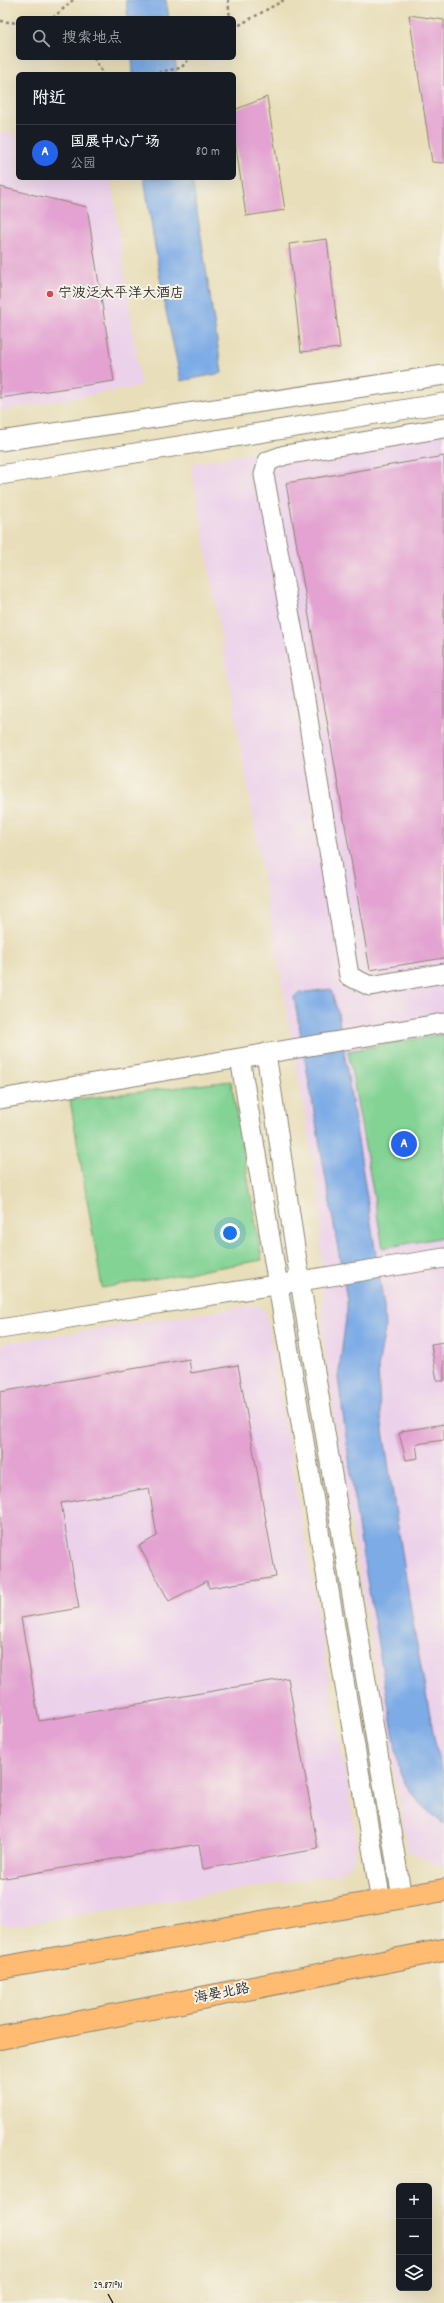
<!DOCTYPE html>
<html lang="zh">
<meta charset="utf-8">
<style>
body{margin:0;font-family:Dekko,"LXGW WenKai TC",sans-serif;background:#242831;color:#f1f3f6}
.controls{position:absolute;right:12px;bottom:12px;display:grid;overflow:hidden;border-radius:6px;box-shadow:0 4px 16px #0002}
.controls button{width:36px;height:36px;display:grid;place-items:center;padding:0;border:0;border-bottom:1px solid #363941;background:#171b24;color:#f1f3f6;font:20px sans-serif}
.you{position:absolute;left:230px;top:1233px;width:14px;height:14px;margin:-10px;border:3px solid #fff;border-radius:50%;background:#1a73e8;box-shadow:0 0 0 6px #1a73e833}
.badge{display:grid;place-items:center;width:26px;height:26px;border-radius:50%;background:#2563eb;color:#fff;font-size:13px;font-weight:700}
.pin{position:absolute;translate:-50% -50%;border:2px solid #fff;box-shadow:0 1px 4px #0006}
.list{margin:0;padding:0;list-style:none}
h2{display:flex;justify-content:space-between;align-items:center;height:52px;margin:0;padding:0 16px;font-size:17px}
h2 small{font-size:13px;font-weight:400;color:#9ea1a6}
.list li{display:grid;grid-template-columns:26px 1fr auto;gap:12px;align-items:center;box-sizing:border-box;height:56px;padding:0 16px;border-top:1px solid #363941}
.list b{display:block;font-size:15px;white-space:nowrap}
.list p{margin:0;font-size:13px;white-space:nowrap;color:#9ea1a6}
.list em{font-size:13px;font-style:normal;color:#9ea1a6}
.icon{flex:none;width:22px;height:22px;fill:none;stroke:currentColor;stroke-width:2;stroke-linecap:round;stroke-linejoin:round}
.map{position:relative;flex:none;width:444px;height:2303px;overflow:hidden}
.search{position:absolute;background:#171b24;box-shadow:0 4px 16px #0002;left:16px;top:16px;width:220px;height:44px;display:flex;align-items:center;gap:10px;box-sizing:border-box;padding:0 14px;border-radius:6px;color:#9ea1a6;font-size:15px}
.panel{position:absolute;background:#171b24;box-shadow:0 4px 16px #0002;left:16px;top:72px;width:220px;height:108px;border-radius:6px}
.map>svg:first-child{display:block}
.built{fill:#ecd1ea}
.green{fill:#83d394;stroke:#577f60}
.water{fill:#7cabe6;stroke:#546b88}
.building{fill:#e3a2d1}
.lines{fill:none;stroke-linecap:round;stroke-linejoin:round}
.minor-casing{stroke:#8a8472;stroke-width:21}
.major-casing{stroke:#8a8472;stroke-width:24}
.path{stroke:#8a8472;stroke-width:2.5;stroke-dasharray:3 3;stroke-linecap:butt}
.minor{stroke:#fff;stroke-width:19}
.major{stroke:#ffbb71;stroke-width:22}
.ticks{fill:none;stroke:#2b2b2b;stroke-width:1.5}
.poi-dot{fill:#d1495b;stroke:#f7f3e8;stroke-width:1.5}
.labels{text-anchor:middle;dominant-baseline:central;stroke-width:4;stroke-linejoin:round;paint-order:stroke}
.poi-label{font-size:14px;fill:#2b2b2b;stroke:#f7f3e8;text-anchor:start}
.street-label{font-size:14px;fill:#2b2b2b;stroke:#f7f3e8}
.ticks-label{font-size:10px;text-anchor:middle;fill:#2b2b2b;stroke:#f7f3e8;stroke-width:4;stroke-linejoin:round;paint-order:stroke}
</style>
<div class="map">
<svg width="444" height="2303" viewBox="0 0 444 2303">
<rect width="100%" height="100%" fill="#f7f3e8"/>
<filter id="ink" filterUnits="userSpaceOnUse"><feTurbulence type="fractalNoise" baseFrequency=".025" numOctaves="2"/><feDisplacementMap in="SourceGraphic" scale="8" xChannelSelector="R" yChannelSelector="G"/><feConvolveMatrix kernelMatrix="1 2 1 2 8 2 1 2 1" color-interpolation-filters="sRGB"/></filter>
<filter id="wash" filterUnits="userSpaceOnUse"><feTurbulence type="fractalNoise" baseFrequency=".012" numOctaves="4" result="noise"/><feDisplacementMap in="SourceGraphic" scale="16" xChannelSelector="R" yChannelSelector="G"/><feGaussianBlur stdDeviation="0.9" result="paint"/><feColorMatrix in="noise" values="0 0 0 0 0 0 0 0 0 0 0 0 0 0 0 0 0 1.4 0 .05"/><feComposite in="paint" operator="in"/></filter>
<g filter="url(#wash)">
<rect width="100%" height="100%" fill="#e8deb9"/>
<!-- built -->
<path class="built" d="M0,132L18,135V178H111L141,386L0,411Z
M444,418V1865H436L408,1850L343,1478L323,1337L320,1200L191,464Z
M259,1305L266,1313L357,1840L353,1862L340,1874L10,1926L0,1923V1344Z"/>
<!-- green -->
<path class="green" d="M444,1034V1237L383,1248L348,1051Z
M231,1081L262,1260L102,1288L70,1100Z"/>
<!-- water -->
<path class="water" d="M126,0H166L169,18H128Z
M132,58H175L177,74H133Z
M144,178H192L222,373L181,381L163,297Z
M331,989L338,1013L384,1306L385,1329L378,1368L380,1411L414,1629L439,1763L444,1773V1824C424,1809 410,1796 400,1773L359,1533L338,1378L347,1310V1300L294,997L298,993Z"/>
<g id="blocks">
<!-- building -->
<path class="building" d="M409,15L444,20V163L432,162Z
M267,97L285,210L246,216L234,133V110Z
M0,187L87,207L114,381L0,398Z
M327,239L340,348L301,352L289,244Z
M444,456V958L370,970L286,483Z
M444,1342V1381H437L431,1344Z
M189,1359L191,1373L238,1365L276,1577L209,1588L207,1581L169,1601L139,1546L157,1536L149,1488L61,1503L79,1608L21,1618L39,1721L288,1678L318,1849L203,1869L199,1844L0,1879V1392Z
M444,1424V1440L416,1444L418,1458L406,1460L399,1433H402V1431Z"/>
</g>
</g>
<g filter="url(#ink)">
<use href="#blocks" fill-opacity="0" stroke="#8a8472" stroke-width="1"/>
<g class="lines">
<defs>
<path id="minor" d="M444,428L285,455L268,461L264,475L302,681L349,976L370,986L444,973
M0,441L444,375
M0,475L444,403
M266,1053L300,1281L402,1898
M240,1058L381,1902
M0,1099L444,1023
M0,1329L444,1258"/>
<path id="major" d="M0,1968L444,1890
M0,2038L444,1950"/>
</defs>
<!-- minor casing -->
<use href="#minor" class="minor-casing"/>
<!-- major casing -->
<use href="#major" class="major-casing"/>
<!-- path -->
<path class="path" d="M228,0L230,18
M53,18L73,0
M0,21L18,23
M234,28L284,0
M94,58L103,74
M147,74L181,68L190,58"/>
<!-- minor -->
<use href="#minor" class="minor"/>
<!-- major -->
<use href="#major" class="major"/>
</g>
</g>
<!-- ticks -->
<path class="ticks" d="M108,2294L113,2303"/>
<!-- markers -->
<circle class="poi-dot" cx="50" cy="294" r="4"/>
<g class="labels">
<!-- poi labels -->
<g class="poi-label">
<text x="58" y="294">宁波泛太平洋大酒店</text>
</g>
<!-- street labels -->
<g class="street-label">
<text transform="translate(222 1994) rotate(-11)">海晏北路</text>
</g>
</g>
<g class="ticks-label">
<text x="108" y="2288">29.871°N</text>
</g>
</svg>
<div class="controls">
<button>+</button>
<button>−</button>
<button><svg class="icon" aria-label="layers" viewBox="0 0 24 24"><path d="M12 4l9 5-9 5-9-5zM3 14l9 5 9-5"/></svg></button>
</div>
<div class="you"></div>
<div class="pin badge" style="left:404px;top:1144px">A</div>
<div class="search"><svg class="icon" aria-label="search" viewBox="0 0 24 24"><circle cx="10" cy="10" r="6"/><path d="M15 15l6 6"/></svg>搜索地点</div>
<section class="panel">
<h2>附近<small></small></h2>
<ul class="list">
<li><span class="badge">A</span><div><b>国展中心广场</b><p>公园</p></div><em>80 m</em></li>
</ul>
</section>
</div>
